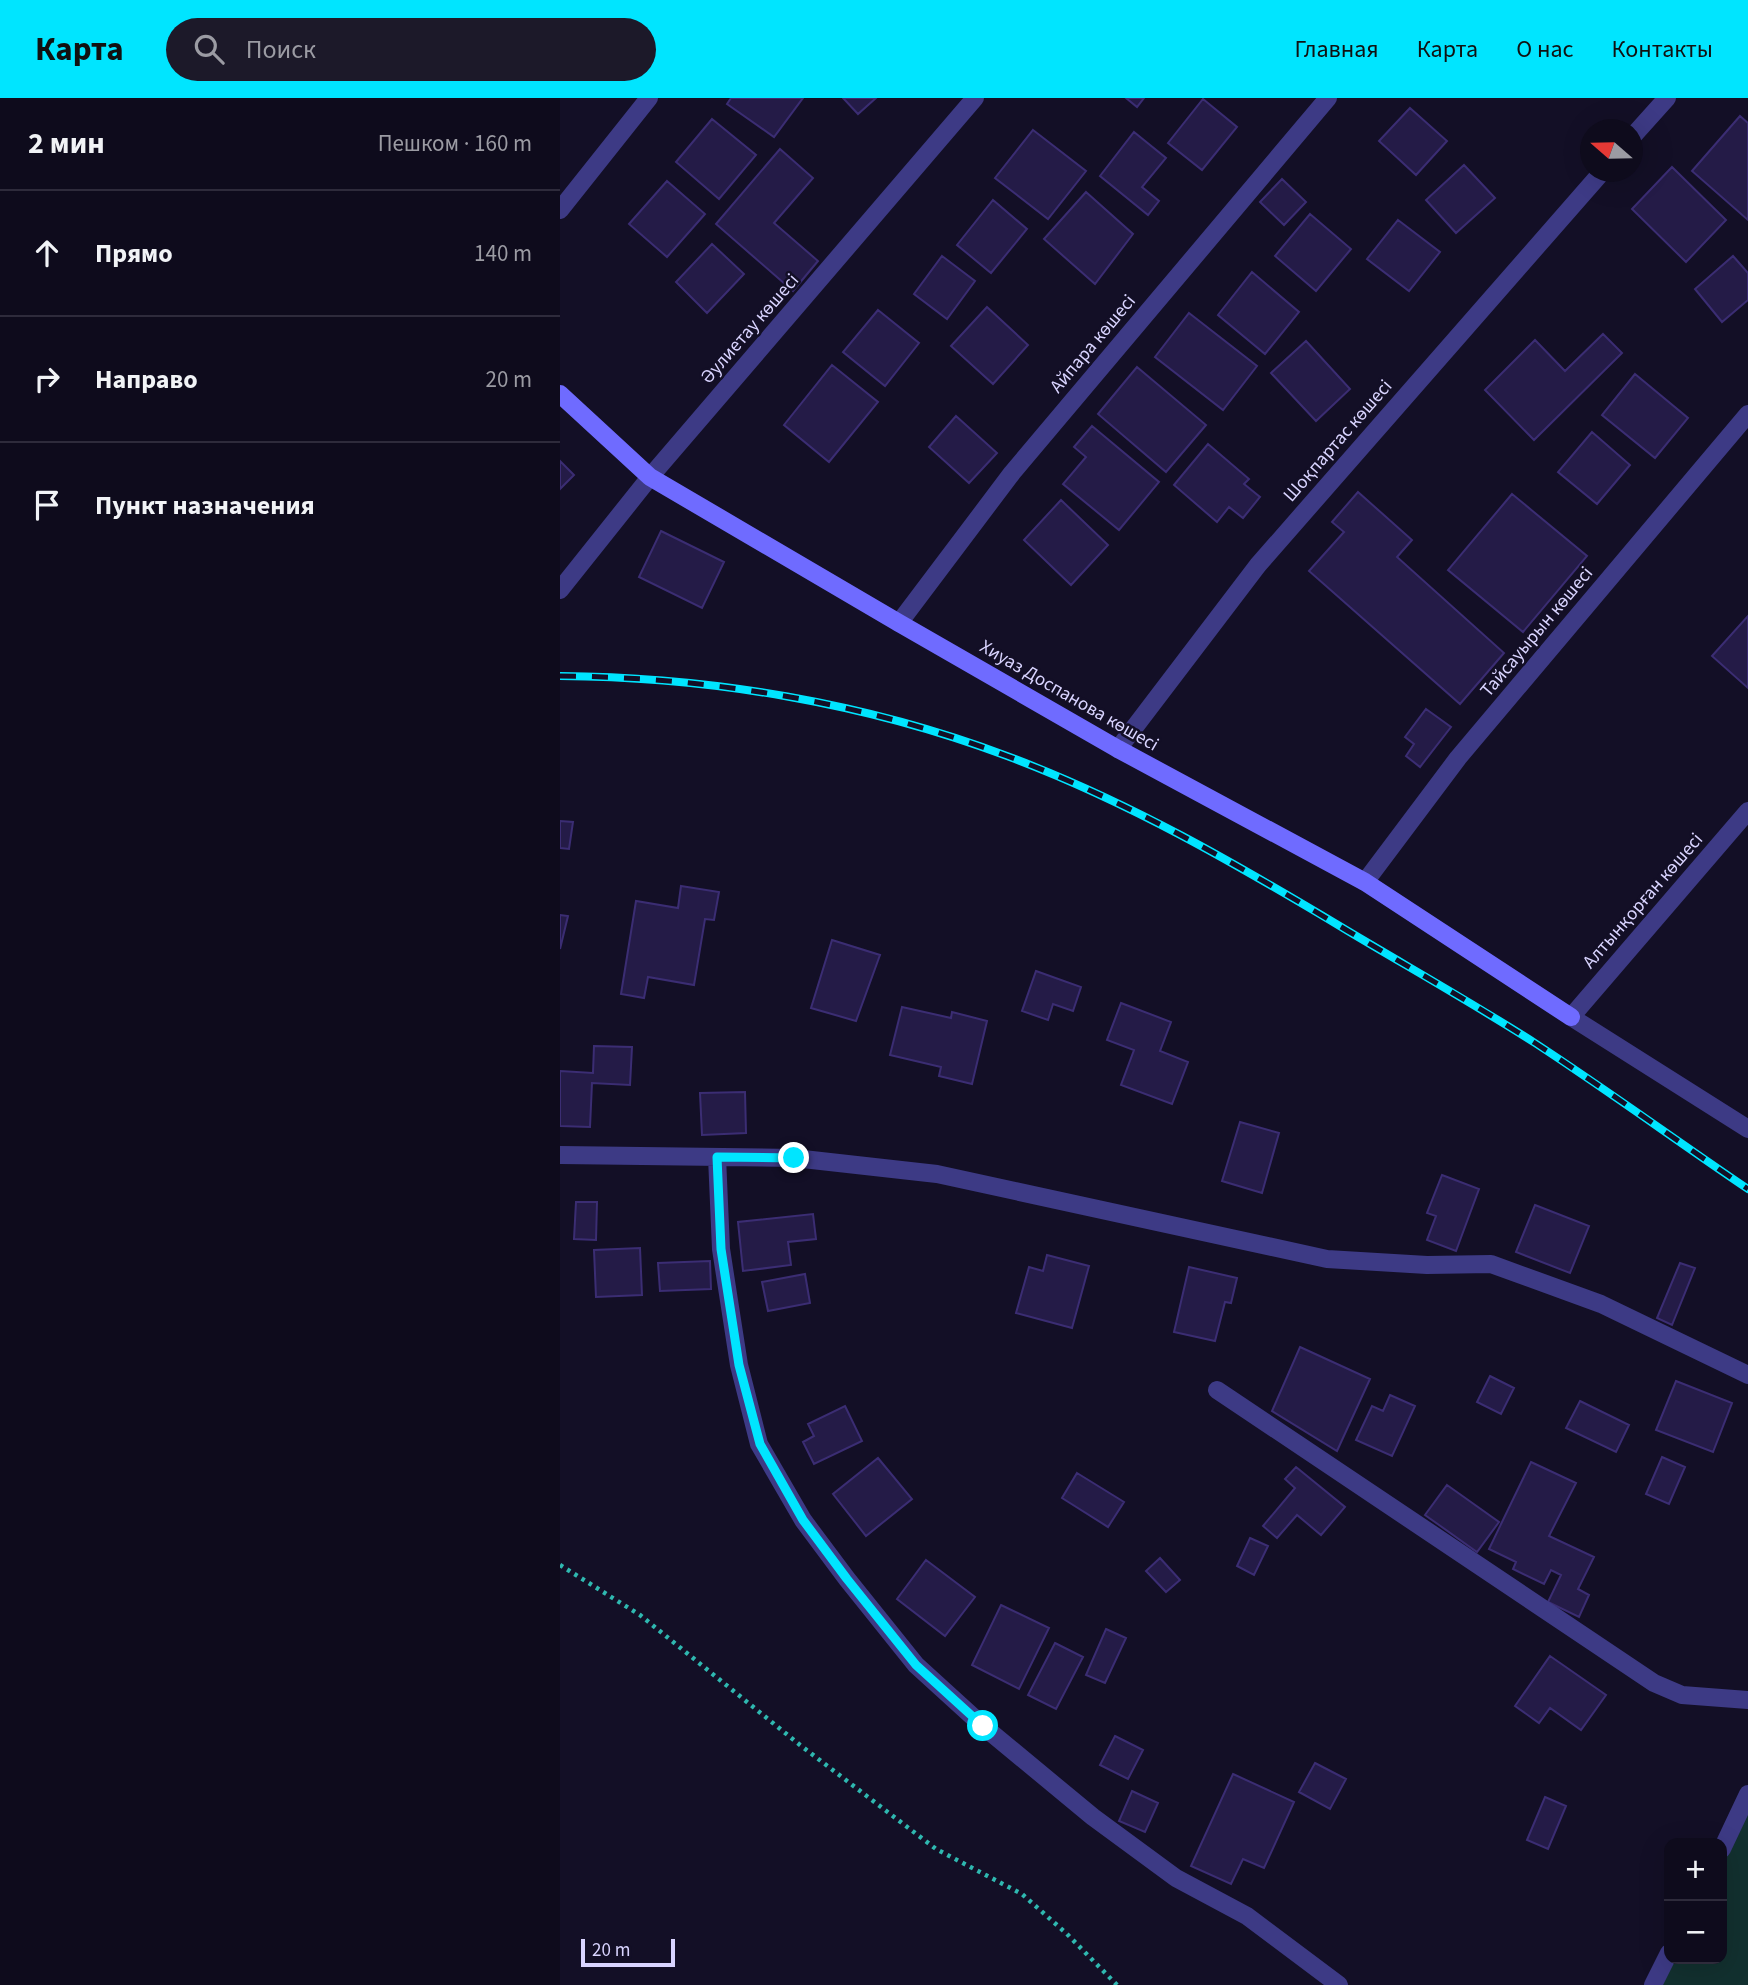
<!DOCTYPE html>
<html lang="ru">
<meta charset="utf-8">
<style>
body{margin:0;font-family:"Source Sans 3",sans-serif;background:#1c1929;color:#f1f3f6}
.controls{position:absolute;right:21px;bottom:21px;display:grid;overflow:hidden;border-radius:14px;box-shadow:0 7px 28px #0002}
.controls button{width:63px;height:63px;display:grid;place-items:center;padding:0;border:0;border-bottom:2px solid #2e2b3b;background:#0e0b1c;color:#f1f3f6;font:35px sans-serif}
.compass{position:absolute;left:1020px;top:21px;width:63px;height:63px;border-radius:50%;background:#0e0b1c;box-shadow:0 7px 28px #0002;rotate:290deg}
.scale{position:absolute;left:21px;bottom:18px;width:94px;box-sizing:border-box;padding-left:7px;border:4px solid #d9d4ff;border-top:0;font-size:19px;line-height:24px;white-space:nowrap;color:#d9d4ff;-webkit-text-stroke:5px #130f26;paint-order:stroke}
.stop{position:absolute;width:21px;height:21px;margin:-16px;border:5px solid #00e5ff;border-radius:50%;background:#fff}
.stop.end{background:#00e5ff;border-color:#fff;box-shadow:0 2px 7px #0008}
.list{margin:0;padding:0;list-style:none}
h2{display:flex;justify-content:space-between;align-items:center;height:91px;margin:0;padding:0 28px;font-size:30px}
h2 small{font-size:23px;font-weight:400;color:#9b9ba3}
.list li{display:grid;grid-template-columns:46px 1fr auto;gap:21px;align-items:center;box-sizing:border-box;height:126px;padding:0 28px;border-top:2px solid #2e2b3b}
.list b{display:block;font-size:26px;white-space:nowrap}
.list em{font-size:23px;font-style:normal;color:#9b9ba3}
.icon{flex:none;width:38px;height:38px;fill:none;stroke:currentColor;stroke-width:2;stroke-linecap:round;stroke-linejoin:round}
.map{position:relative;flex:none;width:1188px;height:1887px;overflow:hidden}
header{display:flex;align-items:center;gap:42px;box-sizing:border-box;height:98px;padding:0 35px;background:#00e5ff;color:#111}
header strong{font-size:33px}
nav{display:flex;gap:38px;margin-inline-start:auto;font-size:24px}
.search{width:490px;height:63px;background:#1c1929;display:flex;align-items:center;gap:18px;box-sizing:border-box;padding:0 24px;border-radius:38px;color:#9b9ba3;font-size:26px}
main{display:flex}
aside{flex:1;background:#0e0b1c}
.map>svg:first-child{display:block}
.green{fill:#12302f}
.building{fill:#241b47;stroke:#3b2d73;stroke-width:2}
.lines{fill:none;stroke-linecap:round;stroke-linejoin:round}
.path{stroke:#2fb8b0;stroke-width:4.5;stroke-dasharray:3.5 5;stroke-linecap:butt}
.street{stroke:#3d3a85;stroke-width:18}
.secondary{stroke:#6f6bff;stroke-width:18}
.rail-casing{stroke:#00e5ff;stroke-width:8}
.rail{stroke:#130f26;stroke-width:5;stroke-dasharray:16;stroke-linecap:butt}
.route{stroke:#00e5ff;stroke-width:9}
.labels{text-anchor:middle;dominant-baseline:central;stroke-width:5;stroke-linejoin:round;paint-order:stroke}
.street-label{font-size:19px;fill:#d9d4ff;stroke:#130f26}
</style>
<header>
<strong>Карта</strong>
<div class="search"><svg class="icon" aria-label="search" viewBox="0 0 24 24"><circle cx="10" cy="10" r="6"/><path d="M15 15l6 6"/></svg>Поиск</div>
<nav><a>Главная</a><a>Карта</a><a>О нас</a><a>Контакты</a></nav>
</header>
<main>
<aside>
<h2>2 мин<small>Пешком · 160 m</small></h2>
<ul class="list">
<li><svg class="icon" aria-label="ahead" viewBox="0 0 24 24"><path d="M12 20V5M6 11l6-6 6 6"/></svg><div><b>Прямо</b></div><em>140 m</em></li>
<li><svg class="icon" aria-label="right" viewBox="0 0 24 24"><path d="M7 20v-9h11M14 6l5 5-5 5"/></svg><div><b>Направо</b></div><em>20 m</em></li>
<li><svg class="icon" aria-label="arrive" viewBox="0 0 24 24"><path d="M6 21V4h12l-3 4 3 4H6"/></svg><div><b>Пункт назначения</b></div></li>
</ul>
</aside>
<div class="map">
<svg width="1188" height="1887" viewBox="0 0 1188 1887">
<rect width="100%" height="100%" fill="#130f26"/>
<!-- green -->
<path class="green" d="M1188,1696V1887H1093L1109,1861H1162V1751Z"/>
<!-- building -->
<path class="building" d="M171,0H243L214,39L167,6Z
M283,0H316L298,16Z
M566,0H584L577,9Z
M643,1L677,29L642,72L608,45Z
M850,10L887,43L856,77L819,43Z
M1180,18L1188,25V122L1132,73Z
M152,21L196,57L159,101L116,64Z
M473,32L526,73L488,121L435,80Z
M574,34L606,60L582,89L599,103L588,117L540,78Z
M220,51L253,80L214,125L258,163L233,193L156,126Z
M904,67L935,100L896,135L866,102Z
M1112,69L1166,122L1126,164L1072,111Z
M722,81L746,104L724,127L700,104Z
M107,83L145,116L107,159L69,126Z
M526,94L573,136L535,186L484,141Z
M433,102L467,131L431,175L397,147Z
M750,116L791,151L756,193L715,158Z
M838,122L880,154L849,193L807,161Z
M152,146L184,176L147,215L116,184Z
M382,158L415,183L387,221L354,196Z
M1173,158L1188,175V202L1162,224L1135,191Z
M692,174L739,214L705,256L658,217Z
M427,209L468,247L433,286L391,248Z
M318,212L359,245L325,288L283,254Z
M629,215L697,268L663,312L595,259Z
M1043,236L1062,255L974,342L925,292L975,242L1005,273Z
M746,243L790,291L756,323L711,275Z
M272,267L318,304L269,364L224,327Z
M577,269L646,327L606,374L538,316Z
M1075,276L1128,320L1095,360L1042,317Z
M396,318L437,355L409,385L369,349Z
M532,328L599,384L559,432L503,386L526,359L514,349Z
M1032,334L1070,367L1037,406L998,374Z
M648,346L689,381L684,386L700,399L683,420L669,409L657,424L614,387Z
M0,363L14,377L0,391Z
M798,394L852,442L837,459L944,555L900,606L749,473L784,434L772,424Z
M952,396L1027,458L963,534L888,472Z
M501,402L548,447L511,487L464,442Z
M101,433L164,464L142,510L79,479Z
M1188,518V590L1152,558Z
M866,611L891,629L860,669L846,658L854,646L845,639Z
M0,723L13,724L9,751L0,750Z
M121,788L159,794L154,822L145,821L134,887L88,879L84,900L61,896L76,803L118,810Z
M0,817L8,818L0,851Z
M272,842L320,857L296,923L251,910Z
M476,873L521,889L513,913L493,906L488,922L462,913Z
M561,905L611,924L600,953L628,964L612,1006L561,987L574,952L547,942Z
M342,909L391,920L392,914L427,923L412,986L379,978L381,969L330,957Z
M34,948L72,949L70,987L32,985L30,1029L0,1028V973L33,975Z
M185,994L186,1035L142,1037L140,995Z
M680,1024L719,1035L702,1095L662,1083Z
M882,1077L919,1091L896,1153L867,1142L876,1118L867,1115Z
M16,1104H37L36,1142L14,1141Z
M975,1107L1029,1128L1010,1175L956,1154Z
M253,1116L256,1141L228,1144L231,1167L183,1173L178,1124Z
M80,1150L82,1197L36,1199L34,1152Z
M487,1157L529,1168L512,1230L456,1215L469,1169L483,1173Z
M150,1163L151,1191L100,1193L98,1165Z
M1120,1165L1135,1170L1112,1227L1097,1220Z
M629,1169L677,1180L671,1205L665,1204L655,1243L614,1234Z
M245,1176L250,1205L208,1213L202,1184Z
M740,1249L810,1281L777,1353L712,1313Z
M930,1278L954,1290L941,1316L917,1304Z
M1116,1283L1172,1305L1153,1354L1096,1332Z
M830,1297L855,1308L832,1358L796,1342L812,1308L823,1313Z
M1020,1303L1069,1327L1056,1354L1006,1330Z
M285,1308L302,1343L254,1366L243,1344L254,1338L248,1326Z
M1102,1359L1125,1369L1109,1406L1086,1396Z
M318,1360L352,1401L306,1438L273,1396Z
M971,1364L1016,1385L989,1438L1034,1459L1018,1491L1029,1497L1019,1519L988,1504L1001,1477L991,1472L984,1486L953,1471L956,1464L929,1451Z
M736,1369L785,1409L761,1437L737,1417L717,1440L703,1428L735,1390L725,1381Z
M517,1375L564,1404L548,1429L502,1400Z
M887,1387L939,1424L917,1454L865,1417Z
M690,1440L708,1448L694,1477L677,1468Z
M600,1460L620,1482L606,1494L586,1473Z
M366,1462L415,1499L385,1538L337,1501Z
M441,1507L489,1530L459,1591L412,1567Z
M546,1531L566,1540L545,1585L526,1577Z
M495,1545L523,1559L496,1611L468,1597Z
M990,1558L1046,1597L1021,1632L990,1610L979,1625L955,1608Z
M555,1638L583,1652L568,1681L540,1667Z
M755,1665L786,1681L770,1711L739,1694Z
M673,1676L734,1704L704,1770L683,1761L671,1786L631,1768Z
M572,1693L598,1705L585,1734L559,1723Z
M985,1699L1006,1708L988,1751L967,1742Z"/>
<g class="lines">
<!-- path -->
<path class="path" d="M0,1467L80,1517L240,1647L376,1751L462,1796L507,1836L557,1887"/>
<!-- street -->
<path class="street" d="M1072,39L1107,0
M0,112L89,0
M0,492L90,379L415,0
M339,525L452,375L768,0
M558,651L698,467L1042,74
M1188,713L1011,919L1188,1031
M805,784L898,660L1188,316
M0,1057L234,1060L377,1076L767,1161L867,1167L931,1166L1041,1206L1188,1277
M157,1059L161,1151L179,1267L199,1346L243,1422L287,1481L356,1567L423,1628L533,1719L616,1780L687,1818L779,1887
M657,1292L1094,1585L1122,1597L1188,1602
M1162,1751L1188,1696
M1093,1887L1109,1855"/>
<!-- secondary -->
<path class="secondary" d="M0,296L90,379L339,525L558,651L805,784L1011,919"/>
<defs>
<path id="rail" d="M0,578C151,579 306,605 447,658C568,703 678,767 788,833C850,870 914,906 975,945C1047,992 1117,1043 1188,1091"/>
</defs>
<!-- rail casing -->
<use href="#rail" class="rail-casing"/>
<!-- rail -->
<use href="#rail" class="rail"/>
</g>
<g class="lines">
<!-- route -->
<path class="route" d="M234,1060L157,1059L161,1151L179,1267L200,1346L243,1422L287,1481L356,1567L423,1628"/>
</g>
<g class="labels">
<!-- street labels -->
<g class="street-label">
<text transform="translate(190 231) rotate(-49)">Әулиетау көшесі</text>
<text transform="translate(533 246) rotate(-50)">Айпара көшесі</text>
<text transform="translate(778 343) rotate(-49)">Шоқпартас көшесі</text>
<text transform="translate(977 534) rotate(-50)">Тайсауырын көшесі</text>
<text transform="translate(509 598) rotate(30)">Хиуаз Доспанова көшесі</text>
<text transform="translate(1083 803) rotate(-49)">Алтынқорған көшесі</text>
</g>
</g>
</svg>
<div class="controls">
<button>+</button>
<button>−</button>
</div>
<svg class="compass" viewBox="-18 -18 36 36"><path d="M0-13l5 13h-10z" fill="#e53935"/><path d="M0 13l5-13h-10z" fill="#9b9ba3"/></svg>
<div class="scale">20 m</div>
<div class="stop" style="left:423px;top:1628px"></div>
<div class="stop end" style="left:234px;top:1060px"></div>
</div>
</main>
